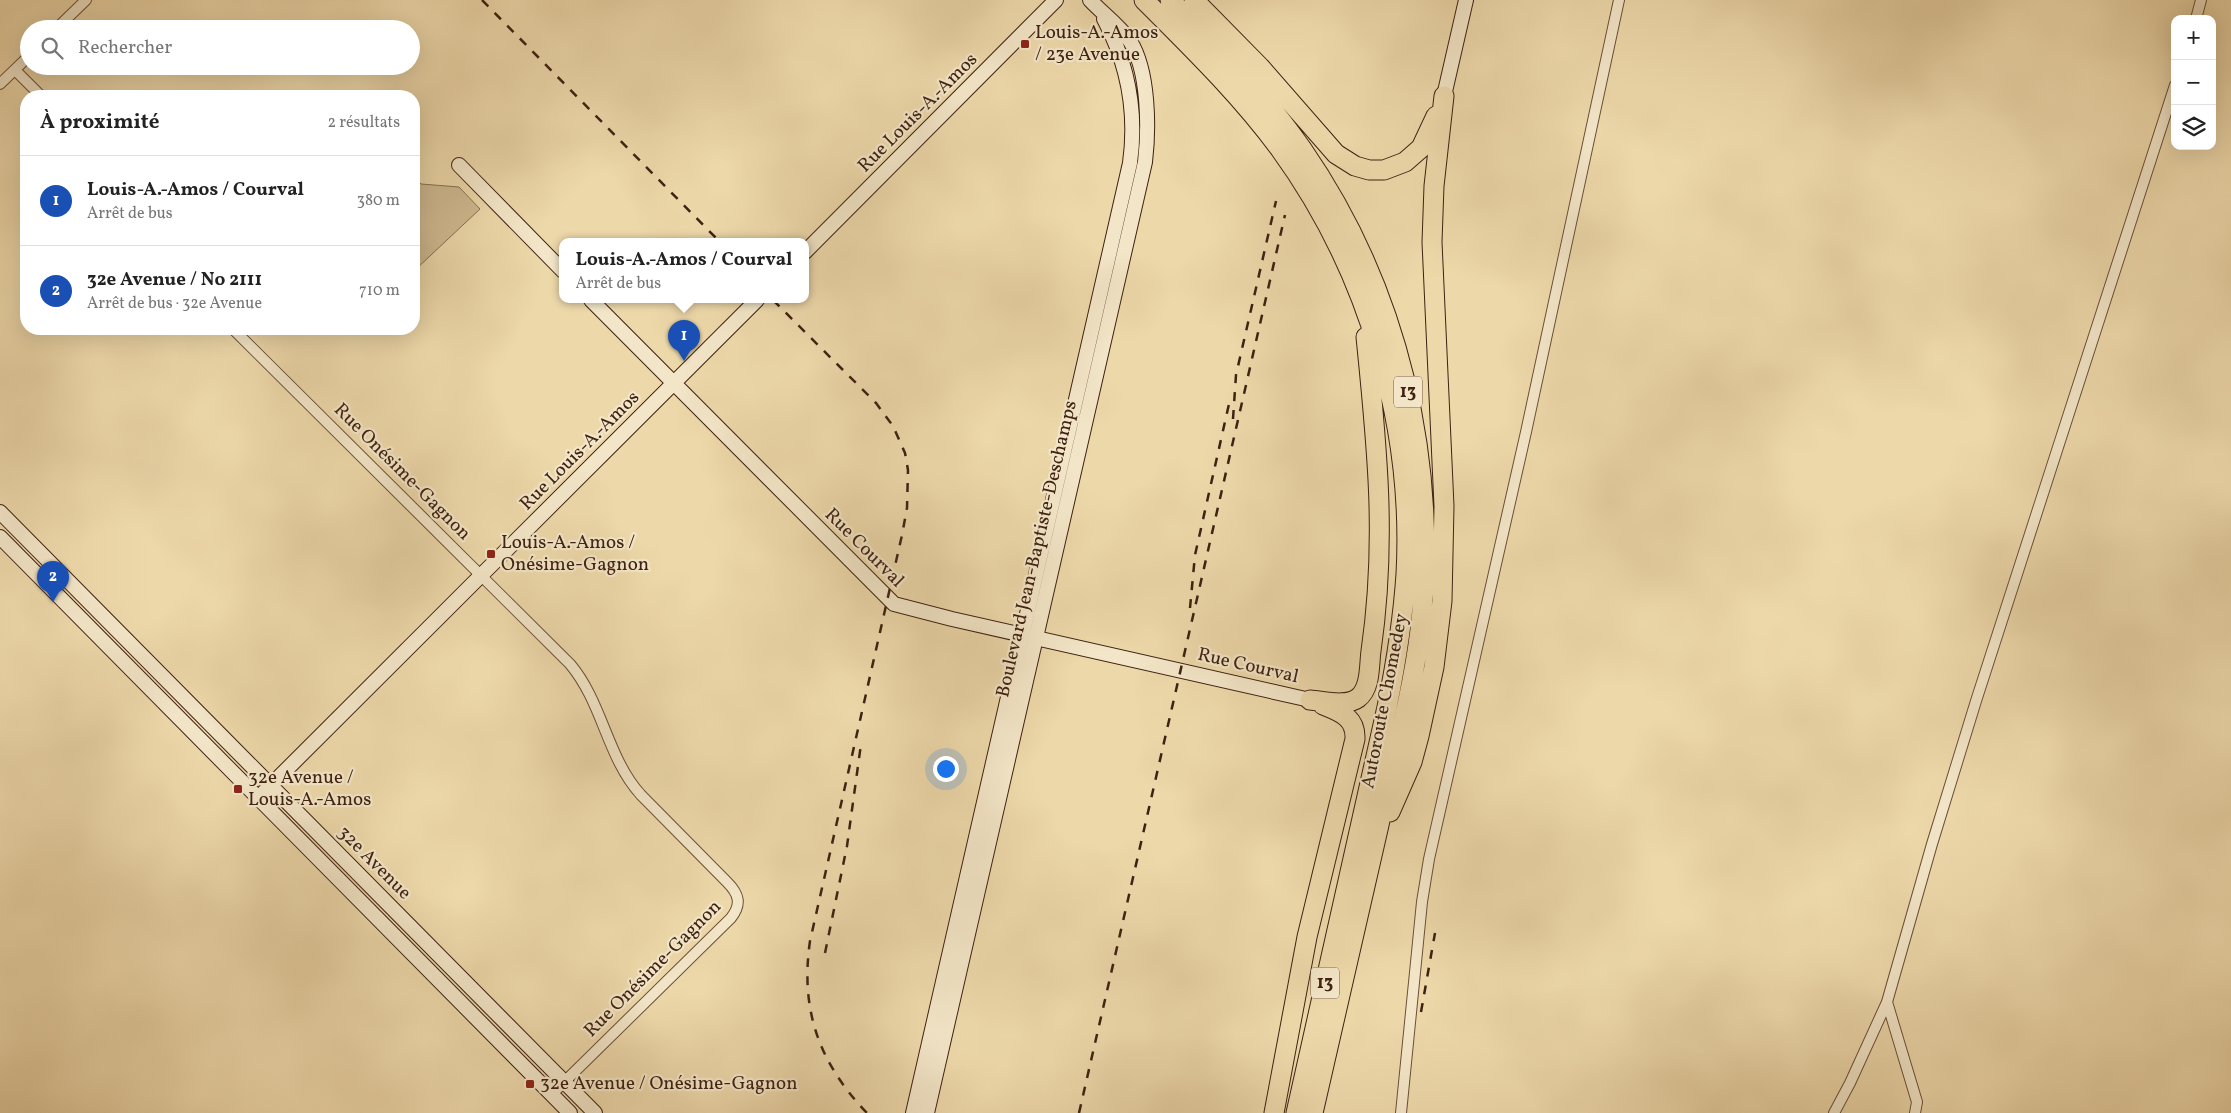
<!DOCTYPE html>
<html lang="fr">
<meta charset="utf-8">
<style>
body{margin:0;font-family:Vollkorn,serif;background:#f6f6f6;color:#222}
.controls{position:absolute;right:15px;top:15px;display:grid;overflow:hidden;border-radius:10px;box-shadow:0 5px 20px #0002}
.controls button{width:45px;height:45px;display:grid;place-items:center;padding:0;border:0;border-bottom:1px solid #e0e0e0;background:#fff;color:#222;font:25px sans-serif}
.you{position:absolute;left:945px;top:768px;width:18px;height:18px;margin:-12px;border:4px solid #fff;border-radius:50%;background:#1a73e8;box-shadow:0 0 0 8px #1a73e833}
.badge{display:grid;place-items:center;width:32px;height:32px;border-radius:50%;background:#2563eb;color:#fff;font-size:16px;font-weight:700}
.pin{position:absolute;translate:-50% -41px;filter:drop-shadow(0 1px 2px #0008)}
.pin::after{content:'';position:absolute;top:26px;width:18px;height:15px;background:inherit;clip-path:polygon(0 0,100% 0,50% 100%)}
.popup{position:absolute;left:559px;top:238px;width:250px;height:65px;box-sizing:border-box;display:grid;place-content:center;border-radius:10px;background:#fff;filter:drop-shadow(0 1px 4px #0005);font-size:16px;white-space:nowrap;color:#767676}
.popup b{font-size:19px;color:#222}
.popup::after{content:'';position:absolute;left:50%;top:100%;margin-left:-10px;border:10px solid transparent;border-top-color:#fff}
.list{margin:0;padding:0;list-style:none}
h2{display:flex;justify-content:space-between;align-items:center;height:65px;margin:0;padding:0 20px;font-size:21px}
h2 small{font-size:16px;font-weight:400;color:#767676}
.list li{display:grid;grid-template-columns:32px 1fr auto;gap:15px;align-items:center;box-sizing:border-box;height:90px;padding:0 20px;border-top:1px solid #e0e0e0}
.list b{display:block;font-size:19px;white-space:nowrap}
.list p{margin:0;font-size:16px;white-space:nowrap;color:#767676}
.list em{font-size:16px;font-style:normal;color:#767676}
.icon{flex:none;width:28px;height:28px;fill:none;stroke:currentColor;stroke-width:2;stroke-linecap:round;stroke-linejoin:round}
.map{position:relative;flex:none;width:2231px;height:1113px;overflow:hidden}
.search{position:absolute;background:#fff;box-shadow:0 5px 20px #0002;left:20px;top:20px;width:400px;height:55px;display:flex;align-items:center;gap:12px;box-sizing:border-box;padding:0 18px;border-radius:28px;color:#767676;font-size:19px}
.panel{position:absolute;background:#fff;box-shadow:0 5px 20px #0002;left:20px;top:90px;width:400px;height:245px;border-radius:20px}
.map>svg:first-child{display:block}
.green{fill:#cfb990;stroke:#866d51}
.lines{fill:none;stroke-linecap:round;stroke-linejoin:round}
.street-casing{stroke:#6a4f38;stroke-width:12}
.secondary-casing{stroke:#3e2112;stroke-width:16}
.highway-casing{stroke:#3e2112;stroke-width:21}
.street{stroke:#f3e6c8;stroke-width:10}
.secondary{stroke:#f3e6c8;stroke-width:14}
.highway{stroke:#edd8aa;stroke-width:19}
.rail{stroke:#3e2112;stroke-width:2.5;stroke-dasharray:9 9;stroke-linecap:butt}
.poi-dot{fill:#8f2418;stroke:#f3e6c8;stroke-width:2}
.labels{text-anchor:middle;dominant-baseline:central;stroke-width:4.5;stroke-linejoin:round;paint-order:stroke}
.shield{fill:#f3e6c8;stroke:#745c49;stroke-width:1}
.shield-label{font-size:18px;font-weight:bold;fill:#3e2112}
.poi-label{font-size:19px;fill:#3e2112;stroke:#f3e6c8;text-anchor:start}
.street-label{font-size:19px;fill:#3e2112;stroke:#f3e6c8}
</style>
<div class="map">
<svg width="2231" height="1113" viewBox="0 0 2231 1113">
<rect width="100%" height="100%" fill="#edd8aa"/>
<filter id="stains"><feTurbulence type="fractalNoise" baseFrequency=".004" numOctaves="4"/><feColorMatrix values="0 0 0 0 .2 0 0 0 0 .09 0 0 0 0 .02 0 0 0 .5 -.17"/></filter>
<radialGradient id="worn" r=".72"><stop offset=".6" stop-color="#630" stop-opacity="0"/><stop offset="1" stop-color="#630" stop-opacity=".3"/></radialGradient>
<!-- green -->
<path class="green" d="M414,177L421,184L459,187L480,209L414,271Z"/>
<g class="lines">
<defs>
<path id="street" d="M2196,19L2201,0
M56,29L86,0
M15,70L41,96
M0,84L29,56
M233,329L570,664C603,703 607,758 641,795L727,882C739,894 742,904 731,918L552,1094
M1887,1002L1917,1102L1915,1113
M1401,1113L1422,902L1429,859L1526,432L1619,0
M1834,1113L1850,1083L1887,1002L1932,844L1976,701L2175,85"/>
<path id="secondary" d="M1444,96L1466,0
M459,165L563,271
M805,252L1056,0
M591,300L894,604L952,619L1310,700
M0,512L595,1113
M0,537L570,1113
M264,792L757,300
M913,1113L1130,163C1137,112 1128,64 1104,19
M927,1113L1145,162C1149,129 1149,71 1130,41C1120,26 1103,14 1090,0"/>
<path id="highway" d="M1144,0C1192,48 1240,95 1280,149C1368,270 1414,425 1406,574C1403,619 1396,663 1387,707L1296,1113
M1170,0C1217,47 1264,94 1302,149C1399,289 1439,462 1420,630C1412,696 1393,761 1379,825C1357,921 1335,1017 1313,1113
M1194,0L1260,67L1336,154L1355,166L1369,170H1384L1405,162L1421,148L1436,116
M1310,700C1324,701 1346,707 1358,698C1371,688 1369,665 1371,651C1387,541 1377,446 1366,337
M1390,812L1412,762L1419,736L1434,667L1442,601L1444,506L1432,242L1434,186L1444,96
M1274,1113L1307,937L1355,739C1356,717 1340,712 1323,705"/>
</defs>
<!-- street casing -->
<use href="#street" class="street-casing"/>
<!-- secondary casing -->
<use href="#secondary" class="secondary-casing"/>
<!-- highway casing -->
<use href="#highway" class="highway-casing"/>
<!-- street -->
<use href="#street" class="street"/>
<!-- secondary -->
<use href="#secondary" class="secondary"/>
<!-- highway -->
<use href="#highway" class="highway"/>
<!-- rail -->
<path class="rail" d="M482,0L720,242
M773,300L876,403L893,426L905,453L908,470L907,508L902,535L810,941C800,1010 819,1063 867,1113
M1233,419L1236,375L1276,201
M1190,608L1195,555L1229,404
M825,953L847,846L861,744
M1421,1012L1435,933
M1079,1113L1285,215"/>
</g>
<!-- markers -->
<g class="poi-dot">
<rect x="1020" y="39" width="10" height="10" rx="2.5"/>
<rect x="486" y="549" width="10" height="10" rx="2.5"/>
<rect x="233" y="784" width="10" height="10" rx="2.5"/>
<rect x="525" y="1079" width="10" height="10" rx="2.5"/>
</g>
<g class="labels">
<!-- shield labels -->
<g class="shield">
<rect x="1394" y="376.5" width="28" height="31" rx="4"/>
<rect x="1311" y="967.5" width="28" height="31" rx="4"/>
</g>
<g class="shield-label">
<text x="1408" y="392">13</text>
<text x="1325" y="983">13</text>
</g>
<!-- poi labels -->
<g class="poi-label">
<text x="1035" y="33">Louis-A.-Amos<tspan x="1035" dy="22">/ 23e Avenue</tspan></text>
<text x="501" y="543">Louis-A.-Amos /<tspan x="501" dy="22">Onésime-Gagnon</tspan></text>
<text x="248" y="778">32e Avenue /<tspan x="248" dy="22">Louis-A.-Amos</tspan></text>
<text x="540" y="1084">32e Avenue / Onésime-Gagnon</text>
</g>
<!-- street labels -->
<g class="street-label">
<text transform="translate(918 113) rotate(-45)">Rue Louis-A.-Amos</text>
<text transform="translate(580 451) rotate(-45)">Rue Louis-A.-Amos</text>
<text transform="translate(402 472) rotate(45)">Rue Onésime-Gagnon</text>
<text transform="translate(864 548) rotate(45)">Rue Courval</text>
<text transform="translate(1037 549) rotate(-77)">Boulevard Jean-Baptiste-Deschamps</text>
<text transform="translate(1248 666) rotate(13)">Rue Courval</text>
<text transform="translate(1385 701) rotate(-79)">Autoroute Chomedey</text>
<text transform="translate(374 863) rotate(45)">32e Avenue</text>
<text transform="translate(653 969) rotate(-45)">Rue Onésime-Gagnon</text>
</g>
</g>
<rect width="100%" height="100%" filter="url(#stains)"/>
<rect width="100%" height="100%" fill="url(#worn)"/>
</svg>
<div class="controls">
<button>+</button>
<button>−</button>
<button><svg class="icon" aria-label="layers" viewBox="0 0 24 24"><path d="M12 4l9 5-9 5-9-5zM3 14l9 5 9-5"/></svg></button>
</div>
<div class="you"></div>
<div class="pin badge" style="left:684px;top:361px;background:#1a4fb4">1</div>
<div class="popup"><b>Louis-A.-Amos / Courval</b>Arrêt de bus</div>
<div class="pin badge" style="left:53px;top:602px;background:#1a4fb4">2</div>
<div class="search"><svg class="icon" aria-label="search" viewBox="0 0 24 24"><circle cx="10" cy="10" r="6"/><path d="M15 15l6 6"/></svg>Rechercher</div>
<section class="panel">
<h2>À proximité<small>2 résultats</small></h2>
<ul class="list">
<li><span class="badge" style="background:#1a4fb4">1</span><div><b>Louis-A.-Amos / Courval</b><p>Arrêt de bus</p></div><em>380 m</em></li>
<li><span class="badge" style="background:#1a4fb4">2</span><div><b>32e Avenue / No 2111</b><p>Arrêt de bus · 32e Avenue</p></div><em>710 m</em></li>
</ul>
</section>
</div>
